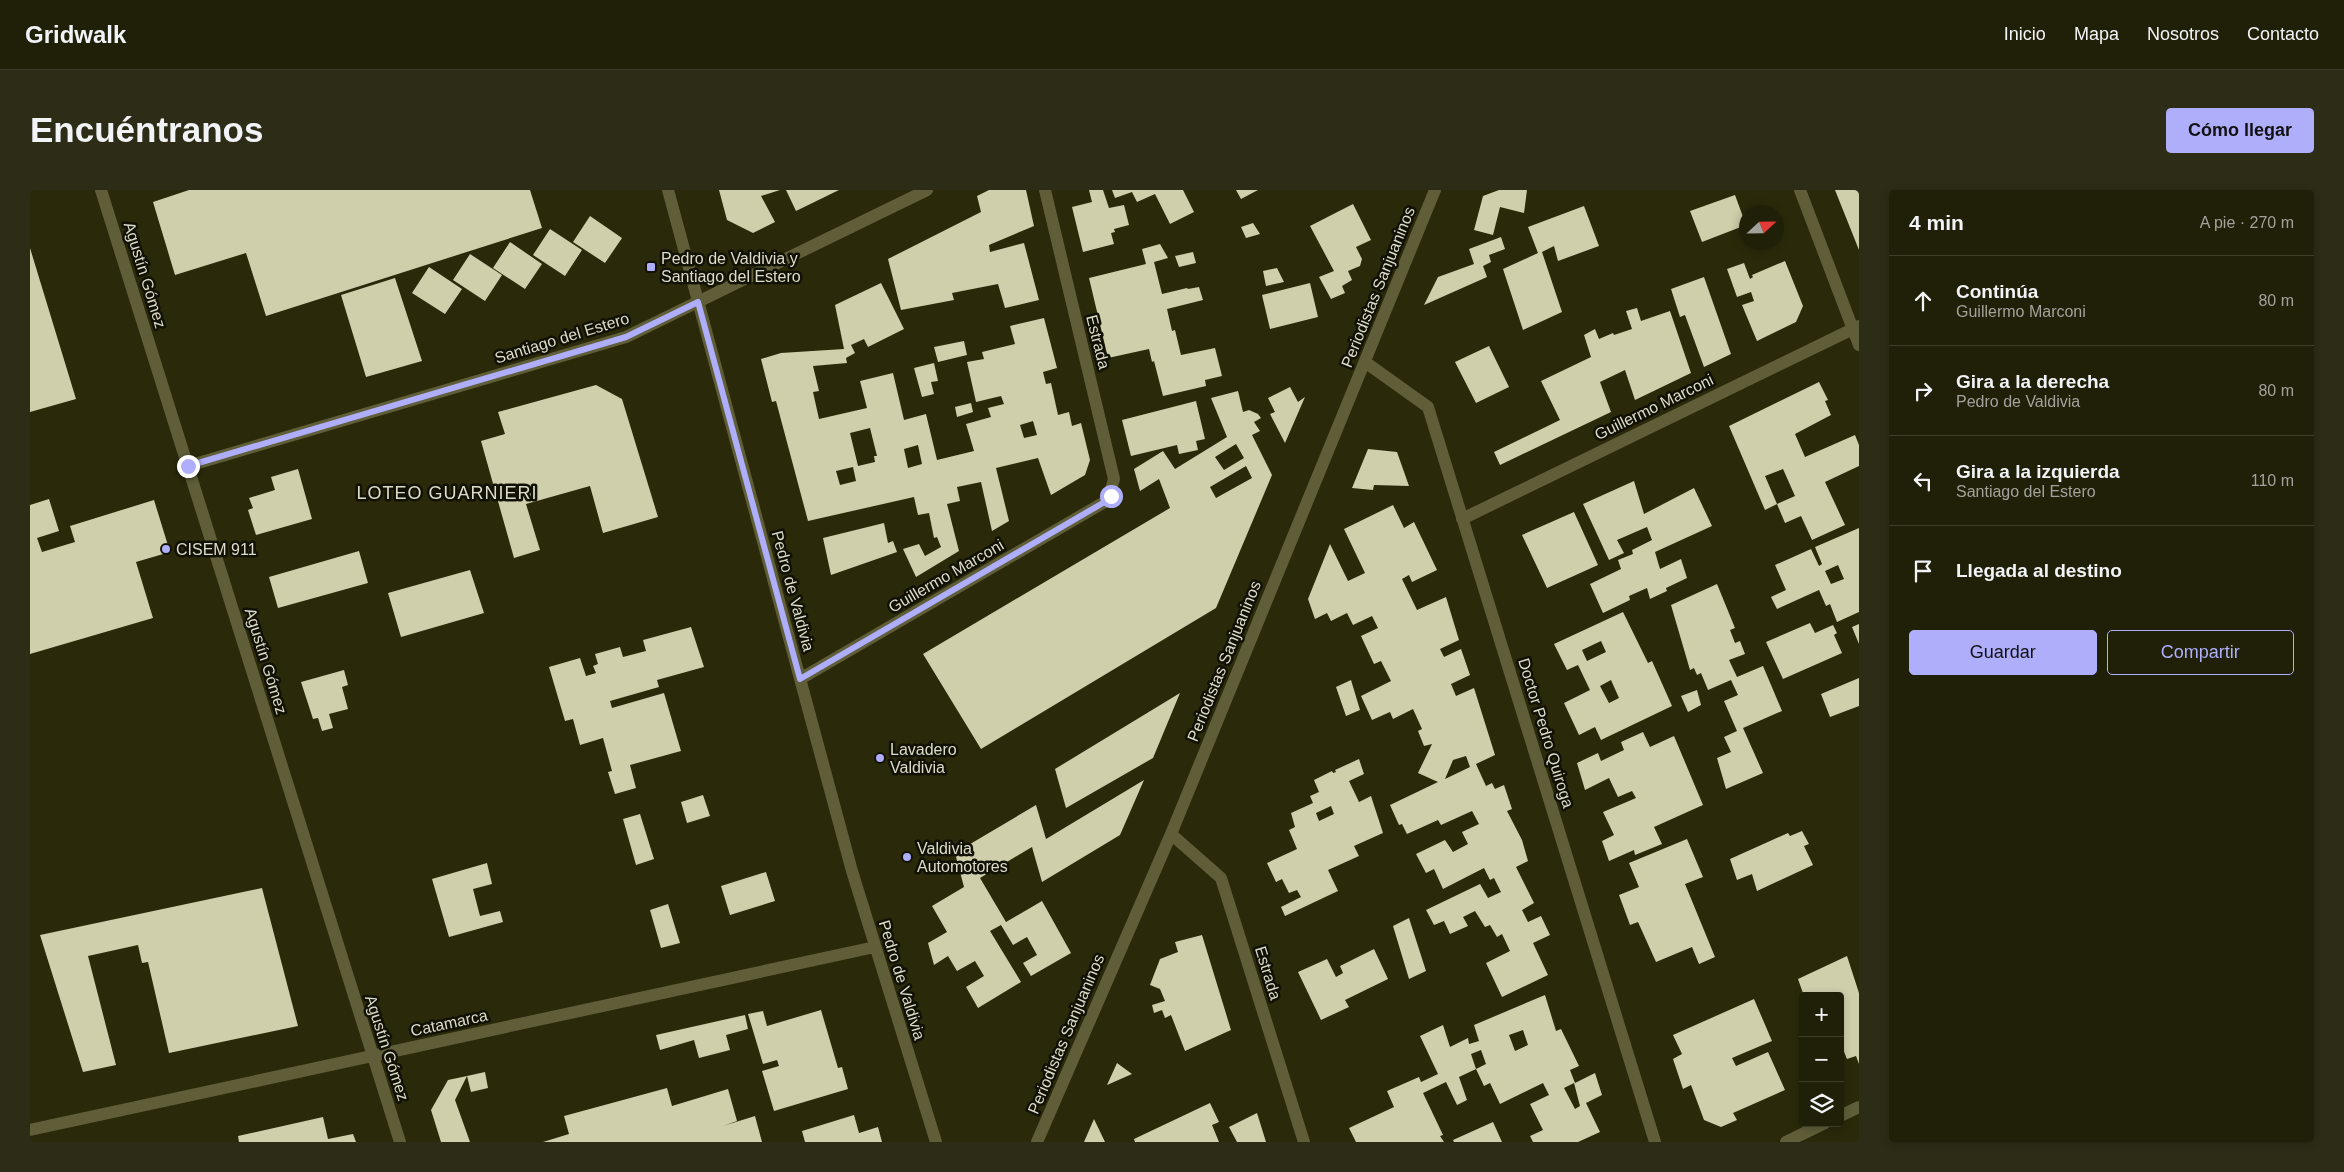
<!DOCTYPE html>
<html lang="es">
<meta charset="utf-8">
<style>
body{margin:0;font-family:Helvetica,sans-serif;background:#2d2c16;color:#f1f3f6}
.controls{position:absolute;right:15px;bottom:15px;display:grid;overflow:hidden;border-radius:5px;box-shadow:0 2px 8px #0003}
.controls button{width:45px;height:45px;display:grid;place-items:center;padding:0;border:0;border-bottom:1px solid #3d3d29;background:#201f08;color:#f1f3f6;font:25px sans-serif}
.compass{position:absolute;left:1709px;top:15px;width:45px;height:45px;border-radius:50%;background:#201f08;box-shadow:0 2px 8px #0003;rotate:68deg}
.stop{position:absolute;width:15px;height:15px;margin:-11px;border:4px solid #aeaefb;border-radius:50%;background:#fff}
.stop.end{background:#aeaefb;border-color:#fff;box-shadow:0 1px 5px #0008}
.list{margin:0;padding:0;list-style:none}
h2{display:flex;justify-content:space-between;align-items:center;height:65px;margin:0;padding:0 20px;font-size:21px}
h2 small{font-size:16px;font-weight:400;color:#a2a29c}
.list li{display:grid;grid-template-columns:32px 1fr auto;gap:15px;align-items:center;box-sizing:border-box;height:90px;padding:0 20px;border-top:1px solid #3d3d29}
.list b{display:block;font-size:19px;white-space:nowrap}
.list p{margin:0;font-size:16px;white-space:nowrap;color:#a2a29c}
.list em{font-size:16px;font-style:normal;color:#a2a29c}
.actions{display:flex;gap:10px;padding:15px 20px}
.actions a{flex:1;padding:11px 0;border:1px solid #aeaefb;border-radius:5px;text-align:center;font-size:18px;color:#aeaefb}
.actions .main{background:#aeaefb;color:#111}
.icon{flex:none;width:28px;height:28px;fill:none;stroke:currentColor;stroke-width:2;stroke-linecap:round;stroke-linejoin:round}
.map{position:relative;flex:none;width:1829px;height:952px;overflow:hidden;border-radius:5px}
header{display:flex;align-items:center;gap:30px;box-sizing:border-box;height:70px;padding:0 25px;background:#201f08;border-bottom:1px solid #3d3d29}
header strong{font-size:24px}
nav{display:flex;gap:28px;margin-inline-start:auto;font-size:18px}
.intro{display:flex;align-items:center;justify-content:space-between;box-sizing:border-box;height:120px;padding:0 30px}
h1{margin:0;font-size:35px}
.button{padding:12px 22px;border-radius:5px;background:#aeaefb;color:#111;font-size:18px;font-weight:700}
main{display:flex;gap:30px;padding:0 30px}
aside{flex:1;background:#201f08;border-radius:5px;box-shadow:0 2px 8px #0003}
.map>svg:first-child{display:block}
.building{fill:#d0cfac;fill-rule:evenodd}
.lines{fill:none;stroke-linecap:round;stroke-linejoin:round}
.minor{stroke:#5f5e39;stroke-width:12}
.route{stroke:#aeaefb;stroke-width:6}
.poi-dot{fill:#aeaefb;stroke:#121105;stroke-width:2}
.labels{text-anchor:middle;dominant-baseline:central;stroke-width:5;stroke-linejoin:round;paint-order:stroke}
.poi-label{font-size:16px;fill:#dcdcca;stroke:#121105;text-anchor:start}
.street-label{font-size:16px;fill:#dcdcca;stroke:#121105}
.neighbourhood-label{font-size:18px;letter-spacing:1px;fill:#dcdcca;stroke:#121105}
</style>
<header>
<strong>Gridwalk</strong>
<nav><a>Inicio</a><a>Mapa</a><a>Nosotros</a><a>Contacto</a></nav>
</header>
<div class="intro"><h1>Encuéntranos</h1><a class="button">Cómo llegar</a></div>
<main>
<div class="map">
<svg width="1829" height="952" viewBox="0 0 1829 952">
<rect width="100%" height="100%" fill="#2a290a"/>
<!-- building -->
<path class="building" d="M159,0H500L512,38L236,126L216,63L145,85L123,12Z
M689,0H750L731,6L745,32L723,43L697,30Z
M756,0H809L766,21Z
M959,0H996L1004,36L959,55L960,62L994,53L1009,110L975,118L968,94L922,103L924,110L871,120L858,69L951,22L947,6Z
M1059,0H1073L1079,18L1094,15L1099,35L1084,39L1085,42L1081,43L1084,54L1053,62L1042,17L1062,12Z
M1082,0H1153L1164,22L1140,34L1125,4L1107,12L1102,2L1085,8Z
M1206,0H1228L1211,9Z
M1469,0H1497L1494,23L1470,17L1463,45L1444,40L1453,6Z
M1805,0H1829V60Z
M1705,5L1716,35L1672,52L1660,21Z
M1323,14L1341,50L1326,57L1332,69L1330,76L1318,81L1322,90L1312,96L1315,103L1301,109L1289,87L1304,81L1280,36Z
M1554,16L1569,56L1528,71L1524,56L1512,62L1532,122L1493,140L1473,79L1508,63L1498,37Z
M560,26L592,48L575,73L543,52Z
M1223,33L1230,44L1216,48L1211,37Z
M520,39L552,60L535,86L503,65Z
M1471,47L1475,59L1459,65L1461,72L1453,76L1457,87L1394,115L1408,87L1444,74L1439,59Z
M480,52L512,74L495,99L463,78Z
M1130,54L1138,68L1124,72L1132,104L1157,98L1158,99L1169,97L1173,110L1137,119L1142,141L1145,140L1151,165L1185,158L1192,186L1175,190L1176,196L1133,206L1124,171L1122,172L1119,159L1078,168L1059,88L1116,74L1112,59Z
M0,58L46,209L0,222Z
M1163,62L1166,73L1149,77L1145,66Z
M440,64L472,85L455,111L423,90Z
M1755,71L1773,116L1766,132L1727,151L1712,115L1724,111L1721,102L1707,107L1697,79L1714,73L1720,89L1723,87L1722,85Z
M399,77L432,99L415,124L382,103Z
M1247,78L1254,92L1236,96L1233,81Z
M1674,87L1701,164L1674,177L1655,125L1650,127L1641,99Z
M365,88L392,171L336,187L311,105Z
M851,93L874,139L838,157L834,149L821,155L825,163L816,168L817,173L783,176L789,201L783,202L789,229L837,218L830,191L863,183L874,230L896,224L907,270L944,261L936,234L961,227L958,218L974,214L971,206L946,212L937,172L954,169L952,162L985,154L980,136L1014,128L1027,178L1013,182L1016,194L1021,193L1028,225L1039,222L1042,236L1051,233L1060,270L1055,285L1021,305L1008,268L966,278L979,331L962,341L951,292L927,297L930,311L917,314L929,361L886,387L873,359L889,354L895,366L911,357L907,347L904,348L899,323L888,325L884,307L778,331L746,211L742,212L731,169L751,163L814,159L805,115ZM1003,231L1007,245L994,248L990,235ZM840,238L847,266H844L845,272L828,276L820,243ZM888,255L892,274L878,278L874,259ZM823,277L826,291L810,295L806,281Z
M1280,93L1288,127L1240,139L1232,105Z
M1607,118L1611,131L1640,121L1661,183L1605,210L1595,180L1570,192L1581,222L1470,275L1464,262L1530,230L1511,191L1561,167L1554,145L1565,139L1569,149L1583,143L1584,145L1602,139L1596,121Z
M934,151L937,165L908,172L904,157Z
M1459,156L1479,197L1446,213L1425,172Z
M904,173L908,191L901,192L904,204L892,207L884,178Z
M1789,192L1798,210L1795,211L1801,225L1765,244L1775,267L1825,245L1829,255V276L1795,292L1815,335L1782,350L1771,326L1755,333L1747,314L1765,306L1753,279L1735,286L1747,314L1735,320L1699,236Z
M566,195L592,209L628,327L573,343L560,296L496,314L510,360L484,368L451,251L475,244L468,222Z
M1260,197L1268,212L1275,207L1255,253L1240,224L1245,222L1238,208Z
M1208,201L1213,222L1219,220L1228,224L1231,228L1224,232L1230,241L1222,245L1242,285L1186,418L951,559L893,464L1140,318L1129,289L1110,301L1104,279L1133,261L1145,279L1197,247L1181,208ZM1206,254L1214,268L1194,280L1185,267ZM1216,276L1222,288L1186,308L1180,297Z
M1166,211L1175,249L1166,251L1168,260L1149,264L1147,255L1101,266L1092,230Z
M941,213L943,222L927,227L925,217Z
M1338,259L1367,262L1379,296L1344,295L1343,300L1322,298Z
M268,279L282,329L226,345L218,320L223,318L219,308L245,300L241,287Z
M1604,291L1614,324L1664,298L1682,336L1625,362L1630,379L1651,369L1657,388L1636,398L1637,401L1620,409L1617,398L1599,406L1600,410L1573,423L1560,394L1591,379L1588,370L1603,364L1602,360L1622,350L1617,337L1587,350L1594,363L1579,370L1553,314Z
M19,309L29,341L7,348L12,362L45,352L40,336L124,310L140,362L106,372L123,428L0,464V315Z
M1363,315L1374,338L1384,332L1407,380L1382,392L1379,385L1372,389L1387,420L1416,407L1429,450L1410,459L1414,467L1431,459L1440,485L1421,494L1426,506L1444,498L1465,565L1446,574L1456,596L1462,593L1465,599L1474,595L1482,619L1477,621L1492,650L1498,671L1486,677L1504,713L1492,720L1498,732L1511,726L1520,745L1503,753L1518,785L1472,807L1456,773L1480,761L1472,744L1467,747L1460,735L1455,737L1445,721L1433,727L1438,736L1420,744L1414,731L1404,735L1396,720L1450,694L1458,708L1471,702L1464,688L1460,690L1454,678L1413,699L1404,679L1396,683L1386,664L1415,650L1423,662L1438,654L1432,642L1449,634L1442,621L1411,635L1408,630L1377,644L1372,634L1369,635L1360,615L1408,592L1388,583L1402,554L1394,556L1388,541L1392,539L1383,519L1363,529L1360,522L1342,530L1331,506L1361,491L1351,471L1344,474L1331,446L1348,438L1342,426L1323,435L1317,423L1301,431L1297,423L1285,429L1278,409L1300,354L1318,391L1335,383L1314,339ZM1436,566L1440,577L1415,589L1423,570Z
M1544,322L1568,375L1517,398L1492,345Z
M854,333L858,353L863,351L867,362L801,385L793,348Z
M1829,338V422L1807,432L1800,414L1796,416L1789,400L1747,419L1741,407L1756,400L1745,375L1781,359L1789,376L1792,374L1785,357ZM1808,375L1814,389L1801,394L1795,381Z
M329,361L338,393L248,418L239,387Z
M440,380L454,423L371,447L358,403Z
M1687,394L1705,438L1700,440L1705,453L1710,451L1715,464L1699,470L1707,487L1733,476L1752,521L1713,538L1733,583L1696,599L1687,568L1701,562L1694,547L1707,541L1694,511L1708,505L1701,490L1678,500L1671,483L1667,485L1664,478L1660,480L1641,415Z
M1593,422L1618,473L1622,471L1642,516L1571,550L1565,537L1549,545L1534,513L1560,500L1548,475L1537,480L1524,454ZM1571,451L1576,462L1557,471L1552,460ZM1581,490L1589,508L1579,513L1570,496Z
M1780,433L1785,443L1803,435L1807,443L1804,445L1812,463L1753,489L1736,452Z
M1829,434V454L1822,437Z
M661,437L674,477L627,490L629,497L580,511L582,518L634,503L651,561L600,575L606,598L585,604L578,582L582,581L573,548L550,555L543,529L535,531L519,477L550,468L556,486L566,483L563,476L568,474L565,464L590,457L593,467L616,461L613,450Z
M314,480L318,495L312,497L318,519L299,524L303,538L292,541L288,528L283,529L271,492Z
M1829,488V516L1800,527L1791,504Z
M1321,490L1330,520L1316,526L1306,497Z
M1667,500L1671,515L1658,522L1651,506Z
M1150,503L1123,568L1036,618L1025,579Z
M1613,542L1620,557L1644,546L1673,615L1624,637L1632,654L1605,665L1604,660L1579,671L1572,651L1584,645L1573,622L1606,608L1602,601L1588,607L1579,588L1555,600L1547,573L1568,563L1571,571L1594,560L1591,552Z
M1329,569L1334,584L1319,591L1329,612L1341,606L1353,643L1324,656L1329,666L1298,680L1308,701L1255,726L1251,717L1271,707L1267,700L1259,703L1252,689L1246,692L1237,673L1267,659L1259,640L1265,637L1261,623L1283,613L1280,606L1289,602L1284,590L1302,581L1303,583L1306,582L1305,580ZM1301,616L1304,624L1289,631L1286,623Z
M1114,590L1090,645L1012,692L1002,657L950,688L976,732L1012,711L1041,763L1001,786L993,773L1007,765L997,747L983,755L971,735L960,741L991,792L948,818L936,797L954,786L945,771L927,781L918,766L904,775L898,753L917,742L902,716L934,697L925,663L1006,615L1016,649Z
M673,605L680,626L657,633L651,612Z
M610,624L624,669L606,675L593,629Z
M1772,641L1779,654L1774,656L1783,675L1727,701L1722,684L1707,690L1700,669L1758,643L1760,646Z
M1657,649L1673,687L1655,694L1685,767L1669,774L1662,757L1626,772L1608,732L1600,735L1589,705L1609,697L1599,673Z
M457,673L462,694L443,699L450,726L470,721L473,732L419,747L402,689Z
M736,682L745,711L700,725L691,696Z
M232,698L268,836L139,863L118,772L112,773L108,755L58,766L86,875L53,882L10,745Z
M638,714L650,753L631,758L620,720Z
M1379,728L1396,781L1379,789L1363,736Z
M1172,745L1201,840L1155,861L1141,825L1135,828L1132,820L1124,823L1122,815L1135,811L1130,799L1120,795L1130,769L1148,762L1145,752Z
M1344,759L1358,789L1315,810L1319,817L1291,830L1268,782L1297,769L1306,787L1313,783L1310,776Z
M1817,766L1829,803V874L1826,866L1817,869L1810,852V806H1774L1768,789Z
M1515,805L1526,841L1531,839L1549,876L1540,880L1545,893L1565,883L1572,905L1556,913L1570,942L1548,952H1503L1500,946L1513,940L1500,914L1519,905L1513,893L1470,914L1460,893L1454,896L1446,879L1456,874L1451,860L1441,864L1446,879L1429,887L1437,910L1427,915L1416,892L1393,903L1413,945L1410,946L1414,952H1326L1319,938L1364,917L1357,901L1389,887L1391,892L1408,884L1390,846L1413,835L1420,857L1438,848L1439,854L1449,851L1444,835ZM1493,840L1498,855L1485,861L1479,845ZM1544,893L1550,916L1545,919L1534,898Z
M1724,809L1742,851L1702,868L1706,876L1738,862L1755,900L1703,923L1707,930L1691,937L1674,930L1661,895L1653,899L1643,869L1652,864L1643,845Z
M791,820L808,878L812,877L818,899L744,921L732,881L749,876L747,870L733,874L718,824L733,821L737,836Z
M715,825L718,839L696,845L700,860L669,868L664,850L630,860L626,845Z
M1087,873L1102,884L1077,895Z
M455,882L458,898L441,902L437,886Z
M437,886L425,910L440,952H411L401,920L418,890Z
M637,898L642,916L698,899L707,931L693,936L725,926L732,952H513L539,944L534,926Z
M1180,913L1189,932L1182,935L1189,952H1105L1104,949Z
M1227,923L1236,952H1207L1199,937Z
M824,925L829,943L848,937L852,952H775L772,941Z
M293,927L298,949L323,944L326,952H209L208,946Z
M1064,929L1075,952H1054Z
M1463,932L1472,952H1424L1423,950Z"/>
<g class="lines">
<!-- minor -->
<path class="minor" d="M71,0L370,952
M638,0L822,681L906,952
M1770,0L1829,155
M1335,172L1398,217L1625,952
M158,276L596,147L897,0
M1432,329L1829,136
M770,489L1078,310L1084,289L1015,0
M1141,644L1191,688L1274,952
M1810,926L1829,917
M0,940L845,757
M1007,952L1141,644L1405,0
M1756,952L1795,933"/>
</g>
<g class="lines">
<!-- route -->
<path class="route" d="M158,276L596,147L668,112L770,489L1078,310L1081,306"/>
</g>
<!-- markers -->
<g class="poi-dot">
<rect x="616" y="72" width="10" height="10" rx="2.5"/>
<circle cx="136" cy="359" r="5"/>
<circle cx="850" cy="568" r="5"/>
<circle cx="877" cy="667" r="5"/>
</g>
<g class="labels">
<!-- poi labels -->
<g class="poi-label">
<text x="631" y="68">Pedro de Valdivia y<tspan x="631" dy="18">Santiago del Estero</tspan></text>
<text x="146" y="359">CISEM 911</text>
<text x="860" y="559">Lavadero<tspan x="860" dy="18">Valdivia</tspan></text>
<text x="887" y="658">Valdivia<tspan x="887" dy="18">Automotores</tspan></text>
</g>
<!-- street labels -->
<g class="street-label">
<text transform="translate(115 85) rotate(73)">Agustín Gómez</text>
<text transform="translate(1348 97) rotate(-68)">Periodistas Sanjuaninos</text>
<text transform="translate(532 148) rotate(-17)">Santiago del Estero</text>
<text transform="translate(1068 152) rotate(76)">Estrada</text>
<text transform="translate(1624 217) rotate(-26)">Guillermo Marconi</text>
<text transform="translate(916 386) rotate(-30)">Guillermo Marconi</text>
<text transform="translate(763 401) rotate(75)">Pedro de Valdivia</text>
<text transform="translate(236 471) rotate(73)">Agustín Gómez</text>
<text transform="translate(1194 471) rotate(-68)">Periodistas Sanjuaninos</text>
<text transform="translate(1516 543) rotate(73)">Doctor Pedro Quiroga</text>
<text transform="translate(1238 783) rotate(73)">Estrada</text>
<text transform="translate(872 790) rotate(73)">Pedro de Valdivia</text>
<text transform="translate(419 833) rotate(-12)">Catamarca</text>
<text transform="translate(1036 844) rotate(-67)">Periodistas Sanjuaninos</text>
<text transform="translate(357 858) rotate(72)">Agustín Gómez</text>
</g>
<!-- neighbourhood labels -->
<g class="neighbourhood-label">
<text x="417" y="303">LOTEO GUARNIERI</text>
</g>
</g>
</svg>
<div class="controls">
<button>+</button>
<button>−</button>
<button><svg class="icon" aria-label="layers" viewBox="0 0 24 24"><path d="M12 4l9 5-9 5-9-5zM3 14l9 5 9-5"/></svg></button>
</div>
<svg class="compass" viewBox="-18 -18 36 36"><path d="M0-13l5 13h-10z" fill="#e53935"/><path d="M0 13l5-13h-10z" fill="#a2a29c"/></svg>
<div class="stop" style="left:1081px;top:306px"></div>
<div class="stop end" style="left:158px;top:276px"></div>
</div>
<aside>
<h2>4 min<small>A pie · 270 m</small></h2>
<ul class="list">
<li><svg class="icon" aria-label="ahead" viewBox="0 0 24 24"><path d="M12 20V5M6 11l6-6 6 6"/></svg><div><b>Continúa</b><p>Guillermo Marconi</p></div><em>80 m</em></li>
<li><svg class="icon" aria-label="right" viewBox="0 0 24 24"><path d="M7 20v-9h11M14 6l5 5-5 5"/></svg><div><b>Gira a la derecha</b><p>Pedro de Valdivia</p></div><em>80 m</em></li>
<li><svg class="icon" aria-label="left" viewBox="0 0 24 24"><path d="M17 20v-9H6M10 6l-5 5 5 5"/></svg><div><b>Gira a la izquierda</b><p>Santiago del Estero</p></div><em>110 m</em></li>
<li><svg class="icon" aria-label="arrive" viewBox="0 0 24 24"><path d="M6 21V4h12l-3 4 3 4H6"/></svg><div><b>Llegada al destino</b></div></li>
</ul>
<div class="actions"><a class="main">Guardar</a><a>Compartir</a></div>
</aside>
</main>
